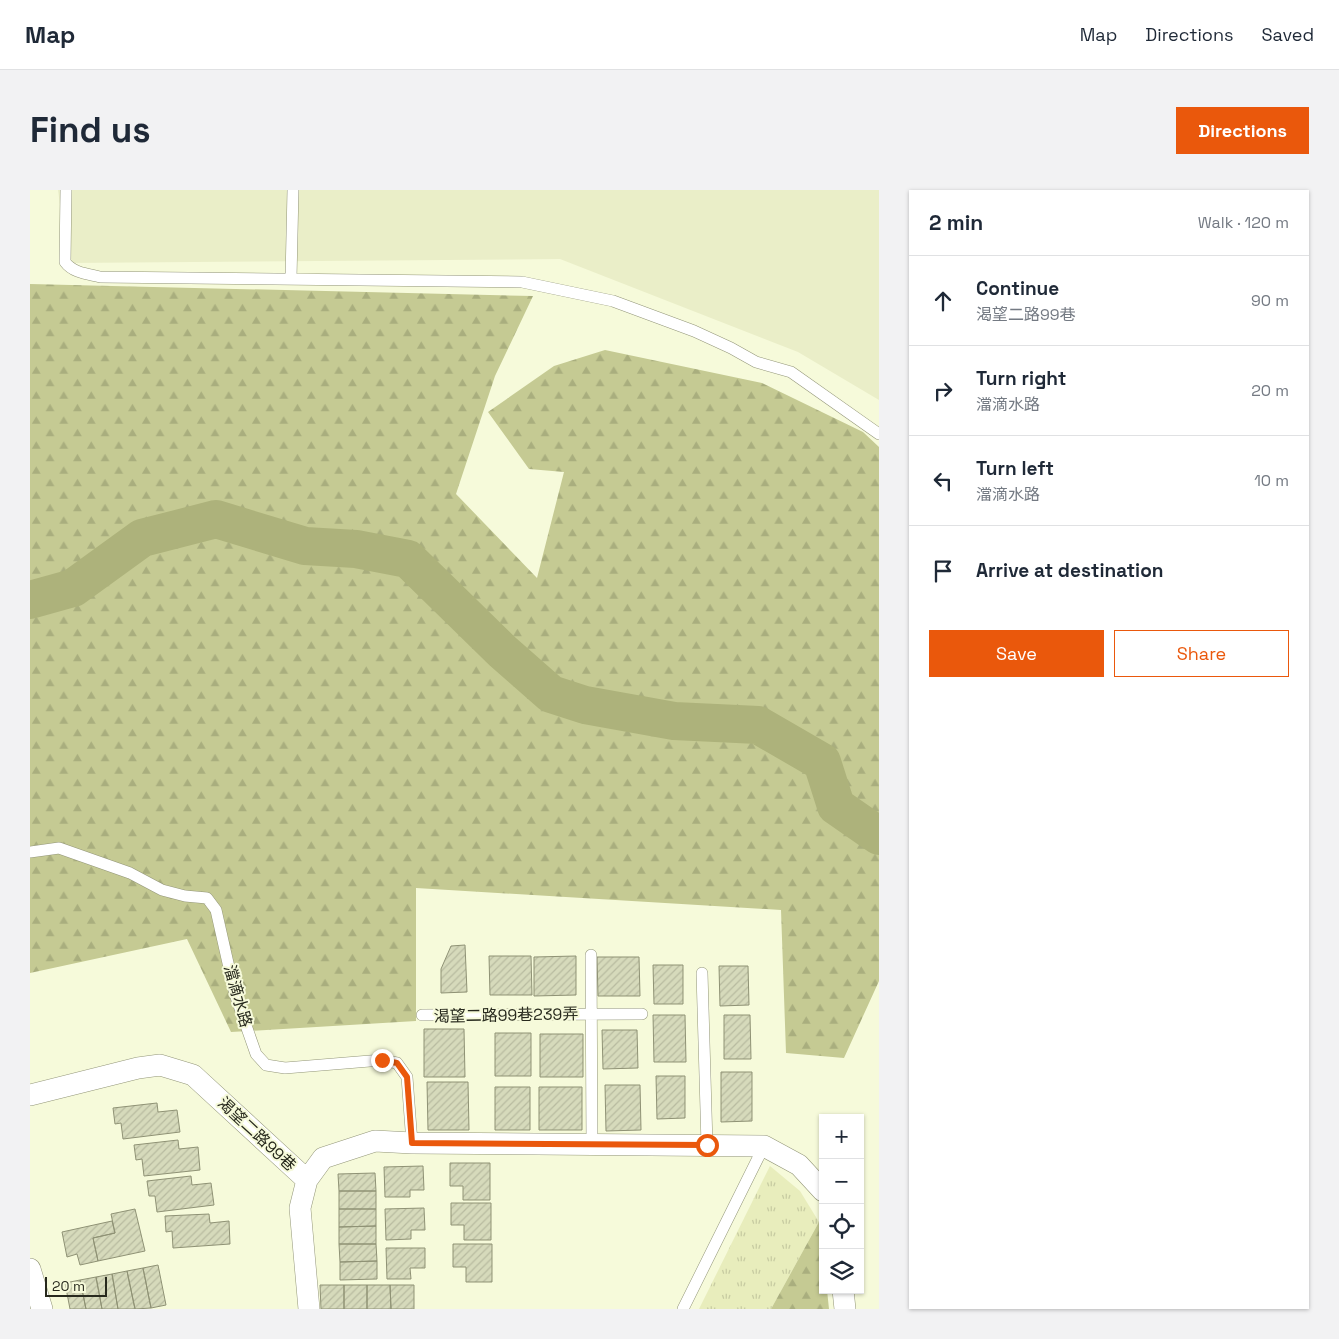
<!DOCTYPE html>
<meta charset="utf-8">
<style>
body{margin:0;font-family:"Space Grotesk","Noto Sans TC",sans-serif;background:#f2f2f3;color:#1f2937}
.controls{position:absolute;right:15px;bottom:15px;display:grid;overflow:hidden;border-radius:0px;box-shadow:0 1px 4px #0004}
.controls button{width:45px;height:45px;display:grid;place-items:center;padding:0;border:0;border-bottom:1px solid #e0e1e3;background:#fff;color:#1f2937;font:25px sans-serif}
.scale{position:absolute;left:15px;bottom:12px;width:62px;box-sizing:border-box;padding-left:5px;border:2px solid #27291d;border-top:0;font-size:14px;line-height:18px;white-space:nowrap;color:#27291d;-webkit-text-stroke:4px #f6fada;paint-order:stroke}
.stop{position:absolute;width:15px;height:15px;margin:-11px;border:4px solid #ea580c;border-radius:50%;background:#fff}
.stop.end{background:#ea580c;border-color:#fff;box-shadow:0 1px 5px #0008}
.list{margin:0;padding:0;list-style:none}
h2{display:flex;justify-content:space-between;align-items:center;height:65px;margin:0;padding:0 20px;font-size:21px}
h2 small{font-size:16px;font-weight:400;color:#747a83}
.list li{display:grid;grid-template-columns:32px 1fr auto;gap:15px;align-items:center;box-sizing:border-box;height:90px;padding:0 20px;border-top:1px solid #e0e1e3}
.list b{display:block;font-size:19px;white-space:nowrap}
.list p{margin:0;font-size:16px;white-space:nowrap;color:#747a83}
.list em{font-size:16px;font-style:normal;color:#747a83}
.actions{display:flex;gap:10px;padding:15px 20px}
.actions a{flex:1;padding:11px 0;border:1px solid #ea580c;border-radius:0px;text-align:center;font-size:18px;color:#ea580c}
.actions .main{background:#ea580c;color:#fff}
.icon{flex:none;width:28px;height:28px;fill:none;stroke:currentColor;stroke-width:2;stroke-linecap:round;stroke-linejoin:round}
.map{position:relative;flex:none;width:849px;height:1119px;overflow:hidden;border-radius:0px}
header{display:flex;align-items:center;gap:30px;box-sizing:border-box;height:70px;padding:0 25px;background:#fff;border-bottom:1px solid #e0e1e3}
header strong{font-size:24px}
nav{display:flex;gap:28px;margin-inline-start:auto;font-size:18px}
.intro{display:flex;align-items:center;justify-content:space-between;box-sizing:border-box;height:120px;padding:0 30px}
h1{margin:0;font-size:35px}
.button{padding:12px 22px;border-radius:0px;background:#ea580c;color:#fff;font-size:18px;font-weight:700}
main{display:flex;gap:30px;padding:0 30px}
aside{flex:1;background:#fff;border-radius:0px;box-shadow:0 1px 4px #0004}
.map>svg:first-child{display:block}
.built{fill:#eaeec8}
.grass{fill:url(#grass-tufts)}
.forest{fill:url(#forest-firs)}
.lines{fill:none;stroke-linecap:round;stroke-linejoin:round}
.river{stroke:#adb27b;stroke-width:38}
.building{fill:url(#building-hatch);stroke:#8f9275}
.lane-casing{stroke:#939679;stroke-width:12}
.street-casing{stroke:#939679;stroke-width:22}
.lane{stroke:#fff;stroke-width:11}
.street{stroke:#fff;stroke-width:21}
.route{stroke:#ea580c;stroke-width:6}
.labels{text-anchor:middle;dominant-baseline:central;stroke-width:4;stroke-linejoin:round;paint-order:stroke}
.street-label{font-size:16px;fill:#27291d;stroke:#f6fada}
</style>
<header>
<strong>Map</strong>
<nav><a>Map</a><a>Directions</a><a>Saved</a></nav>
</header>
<div class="intro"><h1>Find us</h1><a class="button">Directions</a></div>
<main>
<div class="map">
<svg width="849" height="1119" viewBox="0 0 849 1119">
<defs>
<pattern id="grass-tufts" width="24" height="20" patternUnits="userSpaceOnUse" patternTransform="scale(1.25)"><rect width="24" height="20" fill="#e8edbc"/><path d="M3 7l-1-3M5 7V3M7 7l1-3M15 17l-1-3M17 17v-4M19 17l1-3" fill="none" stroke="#c7cba1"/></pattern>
<pattern id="forest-firs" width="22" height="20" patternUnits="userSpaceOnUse" patternTransform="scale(1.25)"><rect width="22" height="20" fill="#c5ca93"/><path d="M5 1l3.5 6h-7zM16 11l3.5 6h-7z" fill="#a9ae7e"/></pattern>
<pattern id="building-hatch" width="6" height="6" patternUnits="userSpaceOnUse" patternTransform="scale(1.25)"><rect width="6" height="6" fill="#d6dabb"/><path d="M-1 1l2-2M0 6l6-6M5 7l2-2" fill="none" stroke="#b8bba0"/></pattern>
</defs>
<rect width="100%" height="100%" fill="#f6fada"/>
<!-- built -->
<path class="built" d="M28,0H849V210L768,162L530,69L38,73Z"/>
<!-- grass -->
<path class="grass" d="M740,976L770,1001L789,1032L741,1119H669Z"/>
<!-- forest -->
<path class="forest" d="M0,94L503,106L465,186L426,304L507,388L534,282L499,279L458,222L524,176L575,160L732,193L833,242L849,257V791L814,868L756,863L751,720L386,698V831L201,842L157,749L0,783Z
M789,1032L793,1063V1100H797L799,1119H741Z"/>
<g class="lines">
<!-- river -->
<path class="river" d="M0,410L43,398L112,348L186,329L275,356L326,359L378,369L472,461L521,504L555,515L644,531L728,535L792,572L806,616L849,646"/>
</g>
<!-- building -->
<path class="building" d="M435,755L437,802L411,803V779L421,756Z
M459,766H501L502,805H460Z
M546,766V805L504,806V767Z
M567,767H609L610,806H568Z
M623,775H653V814H624Z
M689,776H718L719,815L690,816Z
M623,825H655L656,872H624Z
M694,825H720L721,869H694Z
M394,839H434L435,887H394Z
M572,840H607L608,878L573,879Z
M465,843H501V886H465Z
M510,844H553V887H510Z
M691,882H722V931L691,932Z
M626,886H655V928L627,929Z
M397,892H438L439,940H398Z
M575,895H610L611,940L576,941Z
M465,897H500V940H465Z
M509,897H552V940H509Z
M127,913L128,922L147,920L150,942L93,949L91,933L85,934L83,918Z
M148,950L149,959L168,957L170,980L114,986L112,969L106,970L104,955Z
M420,973H460V1010H433V996H420Z
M393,976L394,1000H380V1007H355L354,977Z
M345,983L346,1001H309L308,984Z
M161,986L162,995L181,993L184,1015L127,1022L125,1006H119L117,991Z
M309,1001H346V1019H309Z
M421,1013H461V1050H434V1035H421Z
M394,1018L395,1040H381V1049L356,1050L355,1019Z
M105,1019L115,1061L68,1071L63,1048L85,1043L81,1024Z
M309,1019H346V1036L309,1037Z
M179,1024L180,1033L199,1031L200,1054L143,1058L142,1041L136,1042L135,1026Z
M82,1031L85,1043L63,1048L68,1071L50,1075L47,1064L37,1067L32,1042Z
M346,1036V1054H309V1037Z
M309,1054H346L347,1071L310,1072Z
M423,1054H462V1092H436V1077H423Z
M356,1058H395V1078H380L381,1089H357Z
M347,1071V1089L310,1090V1072Z
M128,1075L136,1115L121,1118L113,1078Z
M113,1078L121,1118L105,1119L97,1081Z
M97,1081L105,1119H88L82,1084Z
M82,1084L88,1119H72L66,1087Z
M66,1087L72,1119H56L50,1090Z
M50,1090L56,1119H40L35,1093Z
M290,1095H314V1119H291Z
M314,1095H337V1119H314Z
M337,1095H360L361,1119H337Z
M360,1095H384V1119H361Z"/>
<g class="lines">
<defs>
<path id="lane" d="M36,0L35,72C43,83 58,84 70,87L492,92L583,111L664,141L701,158L726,172L761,182L849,244
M261,89L263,0
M0,662L29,658L100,683L132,700L155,706L177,708L186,720L205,804L226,864L236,875L255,878L352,870L367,873L377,887L382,953
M561,765L562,955
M672,783L677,955
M392,825L612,824
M653,1119L734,956"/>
<path id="street" d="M0,905L108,878L130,875L163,885L277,990
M0,1079L12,1119
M813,1100L815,1119
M279,1119L270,1018L277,990L293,968L345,951L382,953L734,956L769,975L793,1001"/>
</defs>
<!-- lane casing -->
<use href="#lane" class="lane-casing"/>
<!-- street casing -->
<use href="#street" class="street-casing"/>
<!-- lane -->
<use href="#lane" class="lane"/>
<!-- street -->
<use href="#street" class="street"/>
</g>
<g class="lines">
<!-- route -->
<path class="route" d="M352,870L367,873L377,887L382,953L677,955"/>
</g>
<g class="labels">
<!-- street labels -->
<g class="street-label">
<text transform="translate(208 806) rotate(74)">澢滴水路</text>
<text transform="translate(476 825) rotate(-1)">渴望二路99巷239弄</text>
<text transform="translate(227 944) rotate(43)">渴望二路99巷</text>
</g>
</g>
</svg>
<div class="controls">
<button>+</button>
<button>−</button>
<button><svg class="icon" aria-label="locate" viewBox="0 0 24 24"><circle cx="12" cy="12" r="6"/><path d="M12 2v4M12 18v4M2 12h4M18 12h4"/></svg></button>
<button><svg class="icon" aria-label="layers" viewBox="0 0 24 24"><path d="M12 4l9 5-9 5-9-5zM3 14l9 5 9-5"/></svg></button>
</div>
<div class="scale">20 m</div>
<div class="stop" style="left:677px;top:955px"></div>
<div class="stop end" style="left:352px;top:870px"></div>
</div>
<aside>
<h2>2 min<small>Walk · 120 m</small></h2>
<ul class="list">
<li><svg class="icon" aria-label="ahead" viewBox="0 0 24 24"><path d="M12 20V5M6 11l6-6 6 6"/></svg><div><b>Continue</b><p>渴望二路99巷</p></div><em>90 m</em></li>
<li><svg class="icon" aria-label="right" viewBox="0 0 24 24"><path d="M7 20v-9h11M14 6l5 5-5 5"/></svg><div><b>Turn right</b><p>澢滴水路</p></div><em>20 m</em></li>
<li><svg class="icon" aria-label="left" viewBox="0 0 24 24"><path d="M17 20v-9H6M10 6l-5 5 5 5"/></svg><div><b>Turn left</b><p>澢滴水路</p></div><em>10 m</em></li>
<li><svg class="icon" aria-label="arrive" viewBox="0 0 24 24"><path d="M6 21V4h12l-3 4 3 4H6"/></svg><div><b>Arrive at destination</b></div></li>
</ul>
<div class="actions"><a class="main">Save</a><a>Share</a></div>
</aside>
</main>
